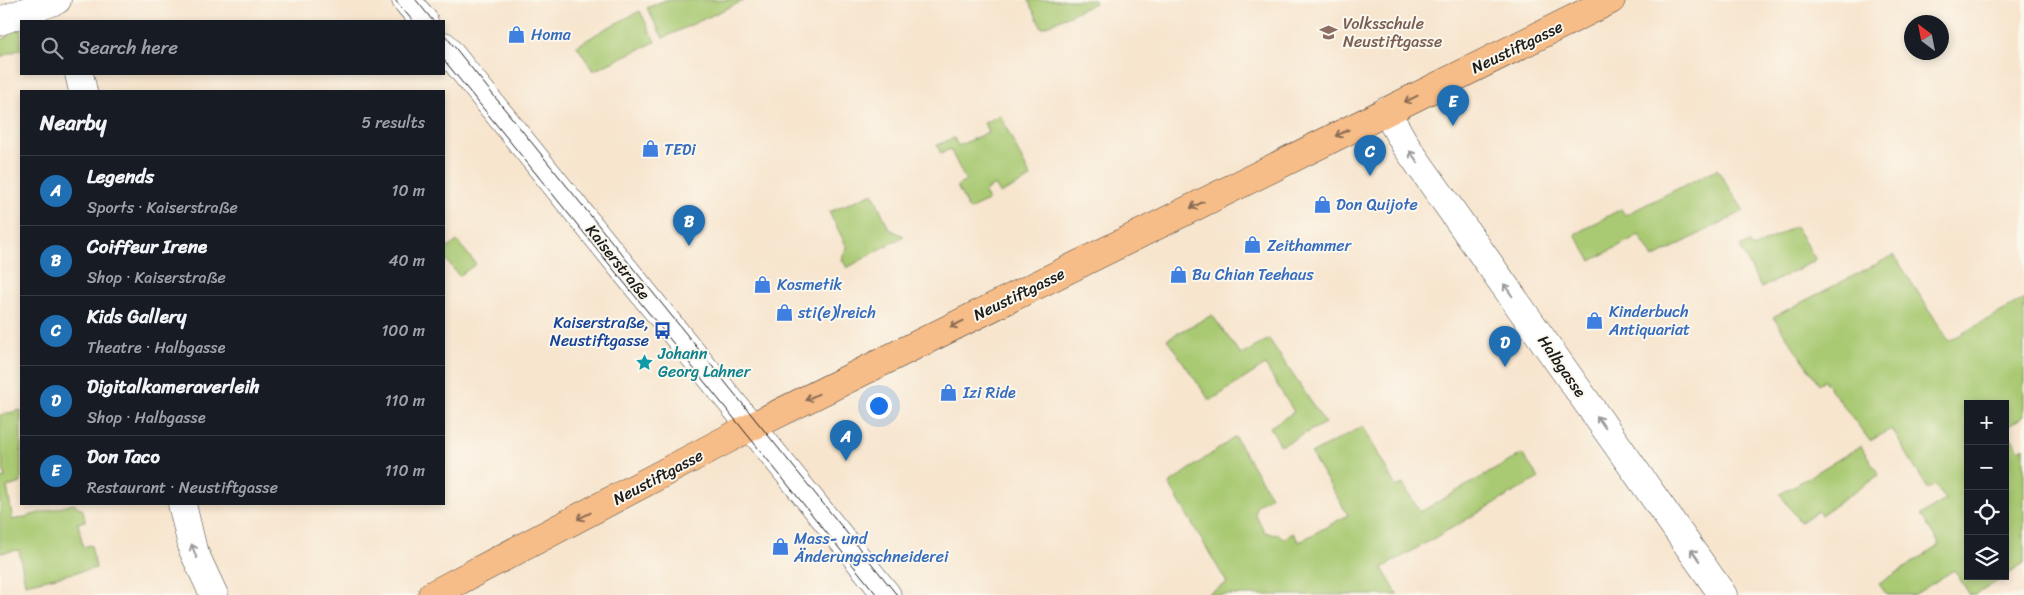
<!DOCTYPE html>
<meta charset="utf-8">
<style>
body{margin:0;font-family:Sriracha,sans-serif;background:#20242c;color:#f1f3f6}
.controls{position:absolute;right:15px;bottom:15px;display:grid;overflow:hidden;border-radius:0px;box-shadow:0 2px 8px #0003}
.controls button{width:45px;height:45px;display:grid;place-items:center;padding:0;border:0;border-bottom:1px solid #363941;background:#171b24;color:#f1f3f6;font:25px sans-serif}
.compass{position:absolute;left:1904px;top:15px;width:45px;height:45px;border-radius:50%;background:#171b24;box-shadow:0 2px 8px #0003;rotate:328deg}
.you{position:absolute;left:878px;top:405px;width:18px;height:18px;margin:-12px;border:4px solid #fff;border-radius:50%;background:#1a73e8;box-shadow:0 0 0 8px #1a73e833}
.badge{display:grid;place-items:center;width:32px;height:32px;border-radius:50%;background:#1f6fb2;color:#fff;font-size:16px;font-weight:700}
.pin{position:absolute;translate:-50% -41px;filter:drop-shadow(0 1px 2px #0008)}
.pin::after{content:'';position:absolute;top:26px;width:18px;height:15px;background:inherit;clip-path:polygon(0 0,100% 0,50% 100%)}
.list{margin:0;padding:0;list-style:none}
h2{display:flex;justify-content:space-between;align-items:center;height:65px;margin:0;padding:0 20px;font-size:21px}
h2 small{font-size:16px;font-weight:400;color:#9ea1a6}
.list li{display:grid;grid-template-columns:32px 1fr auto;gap:15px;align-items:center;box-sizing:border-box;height:70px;padding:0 20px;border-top:1px solid #363941}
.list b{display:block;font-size:19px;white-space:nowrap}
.list p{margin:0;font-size:16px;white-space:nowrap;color:#9ea1a6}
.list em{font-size:16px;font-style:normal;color:#9ea1a6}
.icon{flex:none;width:28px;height:28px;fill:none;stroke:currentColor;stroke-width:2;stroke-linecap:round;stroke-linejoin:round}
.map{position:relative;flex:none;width:2024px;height:595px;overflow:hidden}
.search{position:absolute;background:#171b24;box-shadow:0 2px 8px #0003;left:20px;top:20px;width:425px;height:55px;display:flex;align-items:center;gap:12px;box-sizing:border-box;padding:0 18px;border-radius:0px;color:#9ea1a6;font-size:19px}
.panel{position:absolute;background:#171b24;box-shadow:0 2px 8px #0003;left:20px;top:90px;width:425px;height:415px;border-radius:0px}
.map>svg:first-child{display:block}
.green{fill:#a9c972;stroke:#627247}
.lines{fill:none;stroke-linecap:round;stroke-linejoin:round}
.minor-casing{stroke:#3d3a37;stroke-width:29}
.major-casing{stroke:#3d3a37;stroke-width:29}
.minor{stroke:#fff;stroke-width:28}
.major{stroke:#f7bd88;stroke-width:28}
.tram{stroke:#1c1c1c;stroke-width:1}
.oneway{stroke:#8a6c52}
.oneway2{stroke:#999}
.labels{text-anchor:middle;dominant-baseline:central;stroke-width:4;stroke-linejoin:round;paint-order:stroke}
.education-label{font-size:16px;fill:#785e54;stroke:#fbf7ec;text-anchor:start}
.shop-label{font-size:16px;fill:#366cbe;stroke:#fbf7ec;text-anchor:start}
.street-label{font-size:16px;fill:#1c1c1c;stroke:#fbf7ec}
.transit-label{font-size:16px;fill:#164399;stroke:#fbf7ec;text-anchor:end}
.culture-label{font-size:16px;fill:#0d838f;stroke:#fbf7ec;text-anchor:start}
</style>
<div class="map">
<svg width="2024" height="595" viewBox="0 0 2024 595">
<rect width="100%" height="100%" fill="#fbf7ec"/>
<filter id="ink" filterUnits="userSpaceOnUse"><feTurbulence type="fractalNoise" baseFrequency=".02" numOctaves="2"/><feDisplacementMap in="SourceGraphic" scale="10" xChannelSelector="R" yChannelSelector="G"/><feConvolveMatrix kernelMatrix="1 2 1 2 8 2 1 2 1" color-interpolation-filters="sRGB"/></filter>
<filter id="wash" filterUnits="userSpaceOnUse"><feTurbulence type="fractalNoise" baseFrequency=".0096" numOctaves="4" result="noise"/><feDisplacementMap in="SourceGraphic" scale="20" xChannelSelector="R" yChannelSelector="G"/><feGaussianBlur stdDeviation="1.12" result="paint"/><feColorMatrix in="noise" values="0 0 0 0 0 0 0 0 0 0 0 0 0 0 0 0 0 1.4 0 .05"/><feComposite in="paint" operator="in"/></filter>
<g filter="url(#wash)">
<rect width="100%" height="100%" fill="#f7e5ce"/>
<!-- green -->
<path class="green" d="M665,0H745L663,38L647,8Z
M1028,0H1094L1095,3L1042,28Z
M640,11L655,42L593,71L577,46L603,30Z
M21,21V49L0,57V40L6,38L13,22Z
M1000,115L1031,178L1000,194L995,185L984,192L988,201L969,210L957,186L966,181L950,149L941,154L937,145L954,138L958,146L988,132L984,123Z
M1717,169L1744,211L1653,258L1639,235L1591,261L1575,234L1621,209L1625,215Z
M873,193L889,229L904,236L847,268L842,259L847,247L829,212Z
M1795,226L1816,260L1761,288L1740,247L1749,242L1753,248Z
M457,241L476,264L459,276L444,257V243L448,248Z
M1894,255L1949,341L2024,299V416L2005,428V404H1968V576H2005L1976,595H1970L1954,570L1914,595H1887L1879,584L1940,545L1921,515L1945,500L1935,485L1928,489L1892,429L1870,441L1824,380L1819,384L1773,317Z
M1212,315L1241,355L1269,339L1325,423L1281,446L1270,427L1294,412L1265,365L1210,401L1167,339Z
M21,410V483L7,487L13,520L74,504L83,510L85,521L78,523L83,547L91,545L96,568L25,584L19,550L0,553V479L5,478L0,448V415Z
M1363,426L1396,487L1403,484L1420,512L1522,454L1539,478L1382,568L1398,595H1206L1227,583L1169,484L1235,437L1271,496L1257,505L1255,514L1265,532L1274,535L1278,533L1283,539L1293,533L1299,542L1348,515L1311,454Z
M2005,428L2019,450L2024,447V564L2005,576Z
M1861,446L1879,475L1821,515L1818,511L1800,522L1780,494Z"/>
</g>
<g filter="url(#ink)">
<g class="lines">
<defs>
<path id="minor" d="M406,0L424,21
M0,21L57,0
M444,46L887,595
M79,74L83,91
M1386,111L1406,146L1723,595
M182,504L193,550L214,595"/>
<path id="major" d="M432,595L743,431L1611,0"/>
</defs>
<!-- minor casing -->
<use href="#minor" class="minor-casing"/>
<!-- major casing -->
<use href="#major" class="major-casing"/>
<!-- minor -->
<use href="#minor" class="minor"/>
<!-- major -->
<use href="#major" class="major"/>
<!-- tram -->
<path class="tram" d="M395,0L413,21
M416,0L433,21
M444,34L897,595
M444,60L877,595"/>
</g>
<!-- one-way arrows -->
<defs><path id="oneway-shaft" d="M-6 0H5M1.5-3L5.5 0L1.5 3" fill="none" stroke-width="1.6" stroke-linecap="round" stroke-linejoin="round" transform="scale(1.25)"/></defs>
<g class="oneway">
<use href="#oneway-shaft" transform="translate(1411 99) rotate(154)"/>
<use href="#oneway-shaft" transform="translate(1342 133) rotate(154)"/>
<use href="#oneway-shaft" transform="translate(1197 205) rotate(154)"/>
<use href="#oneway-shaft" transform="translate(957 324) rotate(154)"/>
<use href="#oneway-shaft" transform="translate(812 397) rotate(154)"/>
<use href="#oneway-shaft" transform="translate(584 516) rotate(153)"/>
</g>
<g class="oneway2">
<use href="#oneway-shaft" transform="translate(1414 157) rotate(-125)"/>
<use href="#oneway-shaft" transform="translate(1508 290) rotate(-125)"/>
<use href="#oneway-shaft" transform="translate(1601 422) rotate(-125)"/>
<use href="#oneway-shaft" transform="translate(194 551) rotate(-110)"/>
<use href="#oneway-shaft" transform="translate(1695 555) rotate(-125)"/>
</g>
</g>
<!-- icons -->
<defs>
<symbol id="school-bare" viewBox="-9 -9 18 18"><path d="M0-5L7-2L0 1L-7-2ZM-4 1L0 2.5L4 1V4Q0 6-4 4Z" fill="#8d6e63" stroke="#fbf7ec" stroke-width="2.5" paint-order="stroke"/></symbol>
<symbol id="shop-bare" viewBox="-9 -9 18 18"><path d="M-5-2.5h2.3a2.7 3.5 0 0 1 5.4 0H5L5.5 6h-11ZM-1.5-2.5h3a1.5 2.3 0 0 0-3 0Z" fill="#3f7fe0" stroke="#fbf7ec" stroke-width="2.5" paint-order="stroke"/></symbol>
<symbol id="bus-bare" viewBox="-9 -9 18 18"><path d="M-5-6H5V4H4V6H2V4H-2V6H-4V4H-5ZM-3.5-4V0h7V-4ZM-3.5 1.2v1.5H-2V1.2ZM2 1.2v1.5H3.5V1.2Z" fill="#1a4fb4" stroke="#fbf7ec" stroke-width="2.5" paint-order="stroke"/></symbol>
<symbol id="sight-bare" viewBox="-9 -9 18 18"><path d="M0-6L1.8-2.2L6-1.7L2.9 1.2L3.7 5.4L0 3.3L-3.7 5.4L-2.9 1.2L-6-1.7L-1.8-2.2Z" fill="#0f9aa8" stroke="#fbf7ec" stroke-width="2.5" paint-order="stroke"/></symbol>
</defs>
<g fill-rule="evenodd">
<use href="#school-bare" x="1316" y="20" width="25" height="25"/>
<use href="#shop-bare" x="504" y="22" width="25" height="25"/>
<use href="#shop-bare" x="638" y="136" width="25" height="25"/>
<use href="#shop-bare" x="1310" y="192" width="25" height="25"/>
<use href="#shop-bare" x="1240" y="232" width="25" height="25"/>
<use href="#shop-bare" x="1166" y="262" width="25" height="25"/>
<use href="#shop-bare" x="750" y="272" width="25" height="25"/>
<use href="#shop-bare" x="772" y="300" width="25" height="25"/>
<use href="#shop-bare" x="1582" y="308" width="25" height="25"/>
<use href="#bus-bare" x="650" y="318" width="25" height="25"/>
<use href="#sight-bare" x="632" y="350" width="25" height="25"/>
<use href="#shop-bare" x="936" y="380" width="25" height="25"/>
<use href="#shop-bare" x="768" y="534" width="25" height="25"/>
</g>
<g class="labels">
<!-- education labels -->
<g class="education-label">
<text x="1343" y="23">Volksschule<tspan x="1343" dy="18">Neustiftgasse</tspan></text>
</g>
<!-- shop labels -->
<g class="shop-label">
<text x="531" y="34">Homa</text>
<text x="664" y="149">TEDi</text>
<text x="1336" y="204">Don Quijote</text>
<text x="1267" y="245">Zeithammer</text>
<text x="1192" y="274">Bu Chian Teehaus</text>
<text x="777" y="284">Kosmetik</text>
<text x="1609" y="311">Kinderbuch<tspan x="1609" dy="18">Antiquariat</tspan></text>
<text x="798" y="312">sti(e)lreich</text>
<text x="963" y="392">Izi Ride</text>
<text x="794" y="538">Mass- und<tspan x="794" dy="18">Änderungsschneiderei</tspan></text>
</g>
<!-- street labels -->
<g class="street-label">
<text transform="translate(1517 47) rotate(-26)">Neustiftgasse</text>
<text transform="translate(618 262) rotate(51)">Kaiserstraße</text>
<text transform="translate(1019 294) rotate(-26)">Neustiftgasse</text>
<text transform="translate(1562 366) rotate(55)">Halbgasse</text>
<text transform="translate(658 477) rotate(-28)">Neustiftgasse</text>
</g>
<!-- transit labels -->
<g class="transit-label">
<text x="649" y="322">Kaiserstraße,<tspan x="649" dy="18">Neustiftgasse</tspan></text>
</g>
<!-- culture labels -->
<g class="culture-label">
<text x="658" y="353">Johann<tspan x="658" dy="18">Georg Lahner</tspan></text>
</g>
</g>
</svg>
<div class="controls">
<button>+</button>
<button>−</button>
<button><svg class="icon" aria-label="locate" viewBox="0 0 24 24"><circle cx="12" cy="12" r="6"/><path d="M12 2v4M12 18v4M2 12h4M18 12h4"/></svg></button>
<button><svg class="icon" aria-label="layers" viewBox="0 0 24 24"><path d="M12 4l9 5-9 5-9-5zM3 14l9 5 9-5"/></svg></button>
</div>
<svg class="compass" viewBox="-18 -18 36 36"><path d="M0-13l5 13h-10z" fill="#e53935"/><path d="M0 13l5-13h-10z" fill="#9ea1a6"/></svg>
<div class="you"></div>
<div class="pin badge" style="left:846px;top:461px">A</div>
<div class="pin badge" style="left:689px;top:246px">B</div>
<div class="pin badge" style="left:1370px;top:176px">C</div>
<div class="pin badge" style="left:1505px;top:367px">D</div>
<div class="pin badge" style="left:1453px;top:126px">E</div>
<div class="search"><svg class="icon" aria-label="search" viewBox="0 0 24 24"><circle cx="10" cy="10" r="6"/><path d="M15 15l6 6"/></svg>Search here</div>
<section class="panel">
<h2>Nearby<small>5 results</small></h2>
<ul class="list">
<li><span class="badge">A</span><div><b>Legends</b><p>Sports · Kaiserstraße</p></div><em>10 m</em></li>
<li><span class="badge">B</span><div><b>Coiffeur Irene</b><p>Shop · Kaiserstraße</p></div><em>40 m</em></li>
<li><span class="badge">C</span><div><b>Kids Gallery</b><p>Theatre · Halbgasse</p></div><em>100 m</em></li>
<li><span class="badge">D</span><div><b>Digitalkameraverleih</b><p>Shop · Halbgasse</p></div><em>110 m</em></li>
<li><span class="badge">E</span><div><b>Don Taco</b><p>Restaurant · Neustiftgasse</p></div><em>110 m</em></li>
</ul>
</section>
</div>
